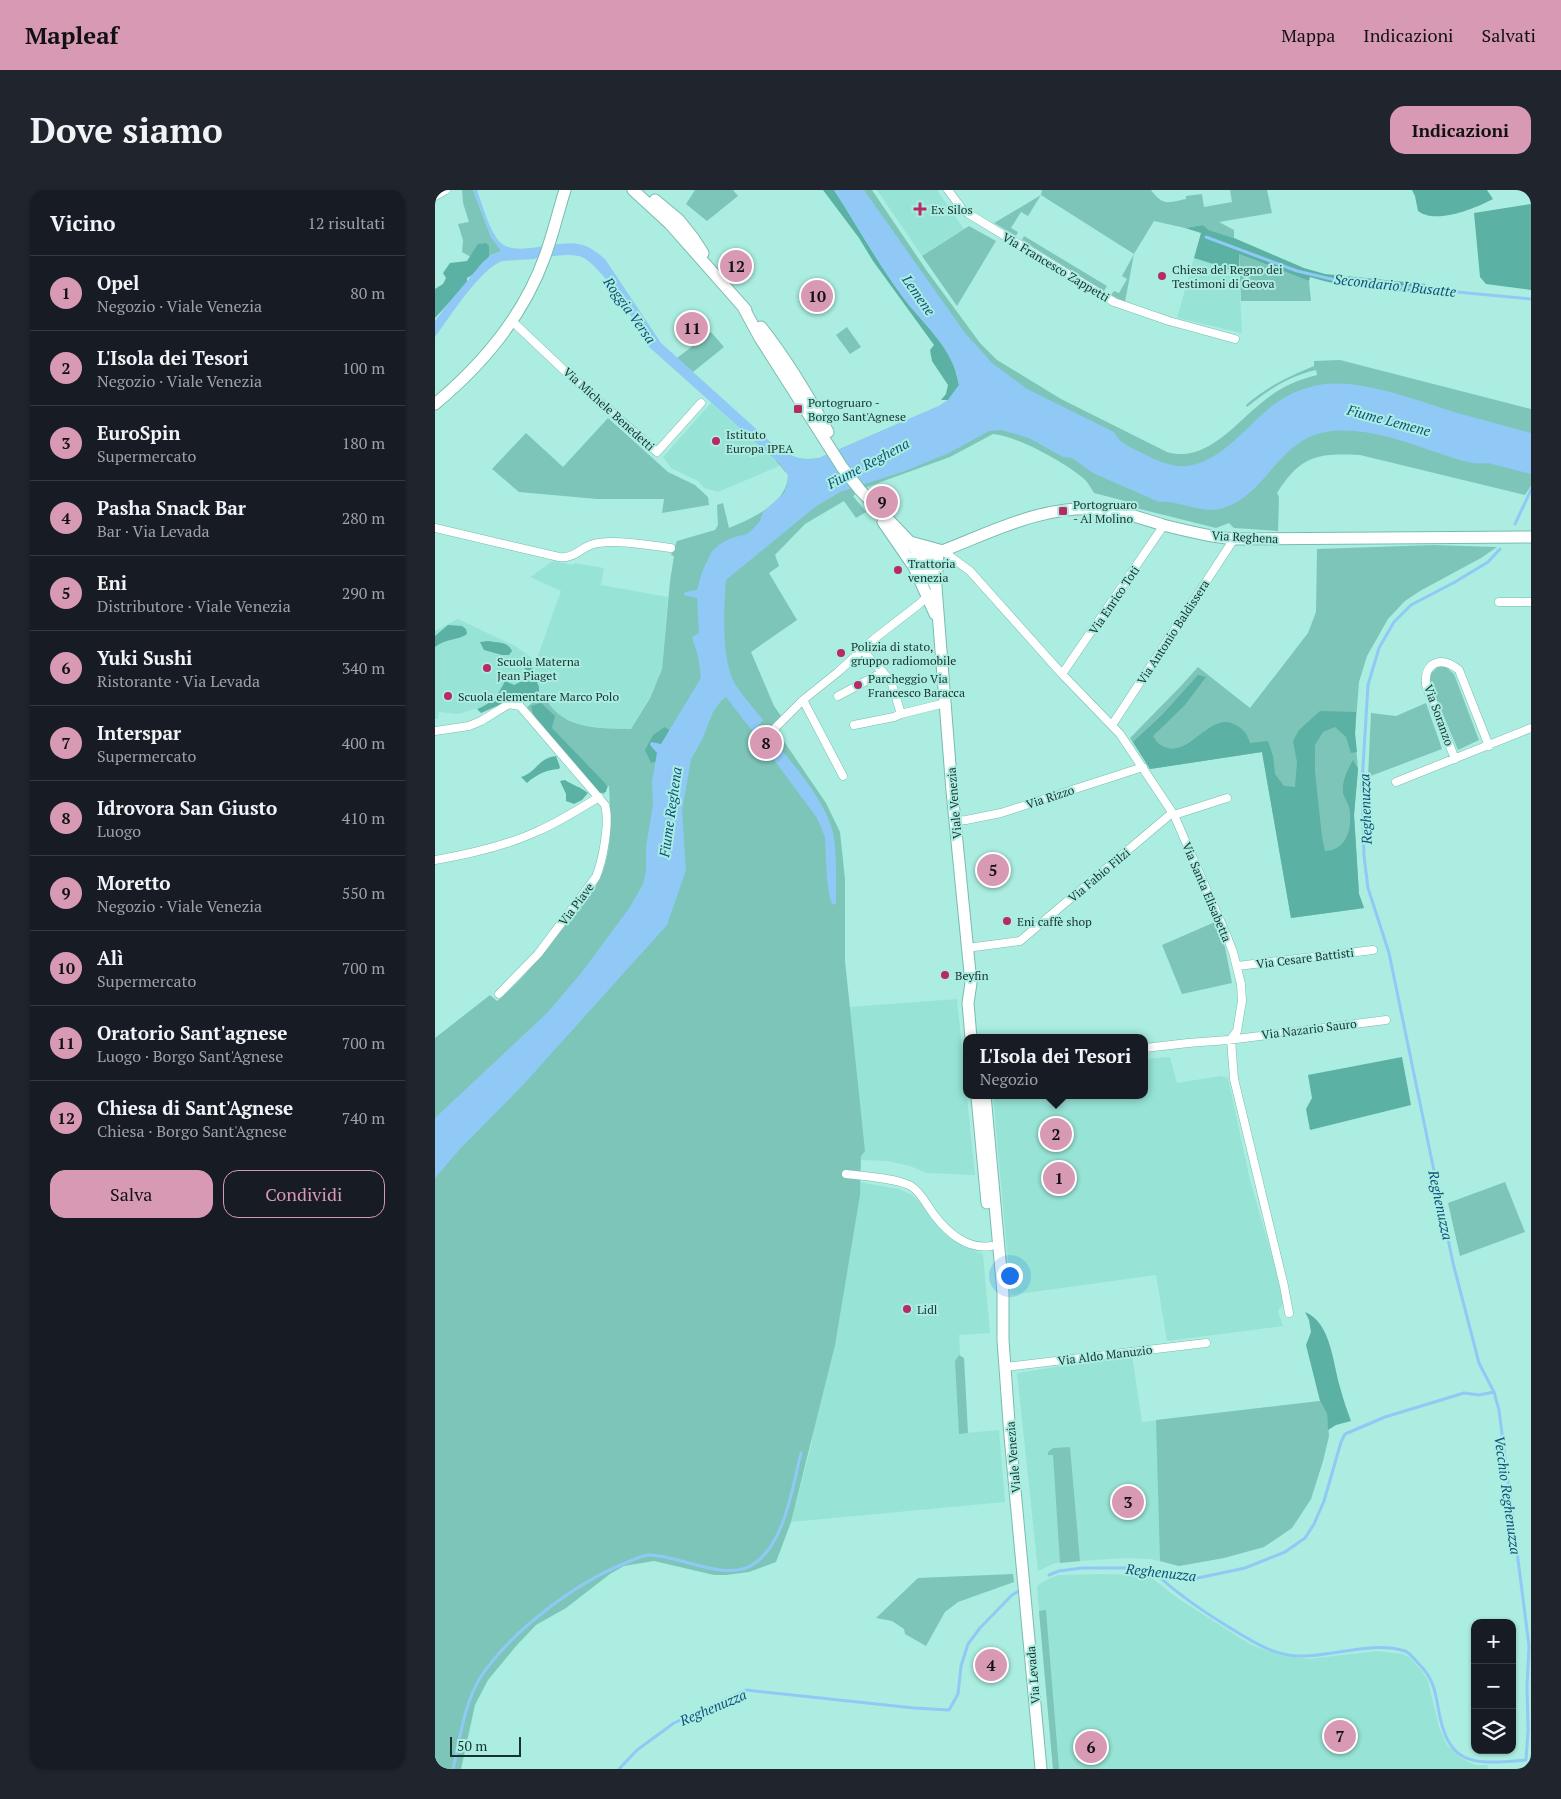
<!DOCTYPE html>
<html lang="it">
<meta charset="utf-8">
<style>
body{margin:0;font-family:"PT Serif",serif;background:#20242c;color:#f1f3f6}
.controls{position:absolute;right:15px;bottom:15px;display:grid;overflow:hidden;border-radius:10px;box-shadow:0 1px 4px #0004}
.controls button{width:45px;height:45px;display:grid;place-items:center;padding:0;border:0;border-bottom:1px solid #363941;background:#171b24;color:#f1f3f6;font:25px sans-serif}
.scale{position:absolute;left:15px;bottom:12px;width:71px;box-sizing:border-box;padding-left:5px;border:2px solid #18322e;border-top:0;font-size:14px;line-height:18px;white-space:nowrap;color:#18322e;-webkit-text-stroke:4px #abede1;paint-order:stroke}
.you{position:absolute;left:574px;top:1085px;width:18px;height:18px;margin:-12px;border:4px solid #fff;border-radius:50%;background:#1a73e8;box-shadow:0 0 0 8px #1a73e833}
.badge{display:grid;place-items:center;width:32px;height:32px;border-radius:50%;background:#d799b3;color:#111;font-size:16px;font-weight:700}
.pin{position:absolute;translate:-50% -50%;border:2px solid #fff;box-shadow:0 1px 5px #0006}
.popup{position:absolute;left:528px;top:844px;width:185px;height:65px;box-sizing:border-box;display:grid;place-content:center;border-radius:10px;background:#171b24;filter:drop-shadow(0 1px 4px #0005);font-size:16px;white-space:nowrap;color:#9ea1a6}
.popup b{font-size:19px;color:#f1f3f6}
.popup::after{content:'';position:absolute;left:50%;top:100%;margin-left:-10px;border:10px solid transparent;border-top-color:#171b24}
.list{margin:0;padding:0;list-style:none}
h2{display:flex;justify-content:space-between;align-items:center;height:65px;margin:0;padding:0 20px;font-size:21px}
h2 small{font-size:16px;font-weight:400;color:#9ea1a6}
.list li{display:grid;grid-template-columns:32px 1fr auto;gap:15px;align-items:center;box-sizing:border-box;height:75px;padding:0 20px;border-top:1px solid #363941}
.list b{display:block;font-size:19px;white-space:nowrap}
.list p{margin:0;font-size:16px;white-space:nowrap;color:#9ea1a6}
.list em{font-size:16px;font-style:normal;color:#9ea1a6}
.actions{display:flex;gap:10px;padding:15px 20px}
.actions a{flex:1;padding:11px 0;border:1px solid #d799b3;border-radius:15px;text-align:center;font-size:18px;color:#d799b3}
.actions .main{background:#d799b3;color:#111}
.icon{flex:none;width:28px;height:28px;fill:none;stroke:currentColor;stroke-width:2;stroke-linecap:round;stroke-linejoin:round}
.map{position:relative;flex:none;width:1096px;height:1579px;overflow:hidden;border-radius:15px}
header{display:flex;align-items:center;gap:30px;box-sizing:border-box;height:70px;padding:0 25px;background:#d799b3;color:#111}
header strong{font-size:24px}
nav{display:flex;gap:28px;margin-inline-start:auto;font-size:18px}
.intro{display:flex;align-items:center;justify-content:space-between;box-sizing:border-box;height:120px;padding:0 30px}
h1{margin:0;font-size:35px}
.button{padding:12px 22px;border-radius:15px;background:#d799b3;color:#111;font-size:18px;font-weight:700}
main{display:flex;gap:30px;padding:0 30px}
aside{flex:1;background:#171b24;border-radius:15px;box-shadow:0 1px 4px #0004}
.map>svg:first-child{display:block}
.built{fill:#97e4d6}
.green{fill:#7ec5b9}
.forest{fill:#5bb1a3}
.water{fill:#90c9f5}
.lines{fill:none;stroke-linecap:round;stroke-linejoin:round}
.stream{stroke:#90c9f5;stroke-width:3}
.street-casing{stroke:#7abbaf;stroke-width:9}
.secondary-casing{stroke:#7abbaf;stroke-width:13}
.street{stroke:#fff;stroke-width:8}
.secondary{stroke:#fff;stroke-width:11}
.poi-dot{fill:#b72a62;stroke:#abede1;stroke-width:2}
.labels{text-anchor:middle;dominant-baseline:central;stroke-width:4;stroke-linejoin:round;paint-order:stroke}
.poi-label{font-size:12px;fill:#18322e;stroke:#abede1;text-anchor:start}
.street-label{font-size:12px;fill:#18322e;stroke:#abede1}
.water-label{font-size:14px;font-style:italic;fill:#0e517a;stroke:#abede1}
</style>
<header>
<strong>Mapleaf</strong>
<nav><a>Mappa</a><a>Indicazioni</a><a>Salvati</a></nav>
</header>
<div class="intro"><h1>Dove siamo</h1><a class="button">Indicazioni</a></div>
<main>
<aside>
<h2>Vicino<small>12 risultati</small></h2>
<ul class="list">
<li><span class="badge">1</span><div><b>Opel</b><p>Negozio · Viale Venezia</p></div><em>80 m</em></li>
<li><span class="badge">2</span><div><b>L'Isola dei Tesori</b><p>Negozio · Viale Venezia</p></div><em>100 m</em></li>
<li><span class="badge">3</span><div><b>EuroSpin</b><p>Supermercato</p></div><em>180 m</em></li>
<li><span class="badge">4</span><div><b>Pasha Snack Bar</b><p>Bar · Via Levada</p></div><em>280 m</em></li>
<li><span class="badge">5</span><div><b>Eni</b><p>Distributore · Viale Venezia</p></div><em>290 m</em></li>
<li><span class="badge">6</span><div><b>Yuki Sushi</b><p>Ristorante · Via Levada</p></div><em>340 m</em></li>
<li><span class="badge">7</span><div><b>Interspar</b><p>Supermercato</p></div><em>400 m</em></li>
<li><span class="badge">8</span><div><b>Idrovora San Giusto</b><p>Luogo</p></div><em>410 m</em></li>
<li><span class="badge">9</span><div><b>Moretto</b><p>Negozio · Viale Venezia</p></div><em>550 m</em></li>
<li><span class="badge">10</span><div><b>Alì</b><p>Supermercato</p></div><em>700 m</em></li>
<li><span class="badge">11</span><div><b>Oratorio Sant'agnese</b><p>Luogo · Borgo Sant'Agnese</p></div><em>700 m</em></li>
<li><span class="badge">12</span><div><b>Chiesa di Sant'Agnese</b><p>Chiesa · Borgo Sant'Agnese</p></div><em>740 m</em></li>
</ul>
<div class="actions"><a class="main">Salva</a><a>Condividi</a></div>
</aside>
<div class="map">
<svg width="1096" height="1579" viewBox="0 0 1096 1579">
<rect width="100%" height="100%" fill="#abede1"/>
<!-- built -->
<path class="built" d="M442,0H502L529,39L487,66Z
M759,68L804,82L807,143L742,128Z
M276,213L345,274L342,277L283,302L269,298L263,291L236,278L228,267Z
M118,371L138,375L139,373L169,378L166,395L233,407L227,479L215,507L196,539L169,538L146,535L124,526L113,514L108,504L97,514L90,508L87,511L75,501L60,511L43,518L23,524L4,522L3,529H0V441L23,429L80,456L101,471L126,401L95,387Z
M522,809L540,985L492,983L475,976L453,971L426,970L415,817Z
M735,867L742,893L785,886L793,888L815,990L850,1112L843,1121L848,1136L732,1151L721,1085L576,1105L558,905H710V869Z
M418,991L464,999L477,1005L486,1014L503,1036L511,1045L532,1058L548,1064L555,1143L524,1145L530,1243L564,1240L570,1312L356,1332L376,1256Z
M697,1165L707,1232L885,1211L894,1246L888,1271L876,1309L857,1338L829,1357L789,1368L744,1376L716,1369L689,1368L645,1371L620,1373L603,1381L582,1183Z
M665,1384L713,1385L741,1407L816,1455L845,1465L873,1469L942,1461L968,1464L974,1467L987,1481L993,1491L1004,1537L1012,1555L1026,1568L1040,1575H1053L1052,1579H618L602,1397L607,1392L623,1385Z"/>
<!-- green -->
<path class="green" d="M27,0H38L56,47L67,61L56,65L47,73L27,62L28,50L23,34L34,32L28,13Z
M260,0H298L303,6L272,31L251,14Z
M399,0H437L492,81L545,153L562,170L626,209L732,262C772,274 802,231 830,210C846,197 862,190 882,185L881,180C854,186 833,200 812,217L811,215C831,197 855,186 879,176V171L905,170L1096,219V296L1090,305L925,265C883,263 866,265 842,303L844,307L843,341L799,338L794,333L781,338L701,318L696,316L690,311L659,303C656,298 652,291 648,288C629,272 582,246 558,244L515,267L432,297L418,306L431,322L421,328L409,311L370,334L340,365L344,376L334,383L362,430L316,462L339,516L346,526L341,532L348,550L391,613L405,642L410,689V771L430,961L426,966L425,1005L400,1155L356,1332L341,1372L314,1382L291,1385H279L219,1371L189,1376L175,1384L131,1418L101,1435L82,1455L53,1490L40,1515L26,1579H0V848L55,805L62,811C90,788 111,760 133,732C146,716 163,698 169,678C178,651 175,622 174,595L169,604L165,603L92,517L108,504C125,540 162,538 196,539L215,508L227,479L235,391L239,366L236,365L242,351L280,340L283,335L282,315L288,313L294,338C316,329 353,313 353,285L341,271L349,262C361,269 370,270 384,268L504,216L513,210L524,195L522,184Z
M607,0H716C728,16 732,13 751,9V6L767,4L769,17L797,12L795,0H832L837,23L784,32L799,40V48L774,40L768,35L750,38L719,31L699,64L690,112L676,105L679,101L684,103L692,89L687,86L699,64L606,5L593,26L586,22L576,38L583,42L581,46L559,33L606,5Z
M534,36L561,51L522,116L487,66Z
M589,46L672,96L669,101L587,50Z
M804,64L874,91L876,111H806Z
M412,137L426,157L415,164L401,145Z
M276,142L289,157L258,182L242,168Z
M173,228L233,282L260,295L273,307L274,315L227,323L229,309H162L84,302L57,279L91,243L128,277Z
M997,355L1062,357L1046,368L985,401L970,411L953,429L932,466L924,492L920,544L923,579L919,625L924,704L929,718L856,728L827,562L715,579L695,548L744,498L763,477L815,518L873,443L881,422L882,359Z
M1004,476L1011,477L1019,484L1044,550L1023,560L995,493L993,486Z
M991,513L1007,559L933,587L936,523L961,526Z
M780,732L790,757L797,793L747,804L727,755Z
M1070,992L1090,1042L1025,1066L1013,1013Z
M524,1165L529,1168L533,1243L524,1244L520,1171Z
M885,1211L892,1224L894,1246L888,1271L876,1309L857,1338L829,1357L789,1368L744,1376L725,1371L721,1230Z
M635,1257L645,1371L625,1373L618,1265H613V1262L618,1258Z
M578,1384L579,1392L523,1412L510,1422L491,1456L470,1444L469,1439L457,1431L441,1428L483,1388Z
M611,1420L624,1579H618L604,1421Z"/>
<!-- forest -->
<path class="forest" d="M388,0H399C421,34 441,70 465,103C487,134 517,155 524,195L513,210H506L511,204L513,195L497,171L495,160L499,155L438,71L424,48Z
M977,0H1052L1058,9C1041,18 1001,35 983,21L980,6Z
M1096,14V100L1051,94L1045,87L1039,23Z
M768,35L774,40L799,48L869,78L890,84L990,94L992,103C953,100 912,99 875,87L874,91L804,64V82L759,68L766,43L750,38Z
M51,53L54,56V67L39,84L32,88V93L0,128V99L8,94L11,88L8,83L15,73L32,71L43,54Z
M13,435L27,436L31,439L32,444C22,451 11,448 0,457V446Z
M53,451C63,453 72,451 77,461L74,465H67L49,460L45,452Z
M89,468L94,471L104,497V504L100,505L94,510L86,505H78L64,515L46,523L42,519C57,513 63,506 70,491L79,495L85,492L91,480L84,472Z
M763,485L771,487L750,515L718,546C720,549 723,554 726,555C753,573 774,519 801,535C810,541 811,542 815,553L833,551L838,566L840,584L849,596L860,597L862,572L858,551L864,540L885,521L921,522L920,544L922,562L916,563L911,547L900,537L888,542L880,555V582L887,647L890,661C913,661 918,635 914,617C913,612 909,608 908,603C907,590 912,581 918,570L923,579L919,625L924,704L929,718L856,728L827,562L715,579L698,552L727,525Z
M106,513L120,526L117,538L169,592L172,596L171,602L165,603L105,534L98,524L96,516Z
M230,537L234,540L236,552L231,569L216,573L210,560L218,545Z
M121,566L125,577L124,579C111,580 102,584 92,593L86,587C102,582 103,568 121,566Z
M130,590C137,595 146,597 153,603L147,610L139,614L131,611V604L125,591Z
M967,867L976,915L875,940L871,919L877,908L873,885Z
M870,1122C896,1132 898,1174 905,1197C908,1209 912,1220 916,1231L901,1235L893,1240L892,1224L885,1211L871,1155L876,1142L874,1130Z"/>
<!-- water -->
<path class="water" d="M38,0H42C47,14 55,43 66,53C80,67 124,50 143,54C154,56 162,62 170,69L226,153L339,255C353,266 366,272 384,268L504,216L513,210L524,195C518,155 486,134 465,103C441,70 421,34 399,0H429L530,143L557,173L592,199L679,242C685,254 697,258 709,264C720,270 739,278 752,276C789,271 812,234 841,213C855,203 873,196 890,194C930,190 981,210 1019,222C1045,229 1070,236 1096,243V284L1053,273C1036,276 1014,266 997,261C966,250 931,238 897,241C842,247 834,304 788,318C769,325 743,310 724,312L658,283L637,268L628,267L594,248L566,240L554,241L514,263L470,281L405,302L380,317L291,390C289,418 286,463 298,490C303,501 320,519 328,530L318,542L291,507L286,511L278,522L267,550L256,569L247,621L251,680L232,735L87,896L25,959L0,988V928L113,822L147,782L195,717L208,694L211,681V657L218,615L217,591L222,563L215,555L216,552L226,554L266,488L263,466L257,447L264,443L262,408L249,405L250,402L262,400L267,382L277,361L285,354L296,348L312,344L317,340L325,331L328,322L349,303L352,296L353,285L345,274L213,156C202,135 166,72 144,66C129,63 113,67 98,69C88,70 78,70 67,71C45,79 15,127 0,147V131L12,115L47,73L56,65L66,61L56,47Z
M340,552C361,578 390,610 398,643C402,661 401,693 401,713L398,715C391,707 391,660 390,647L382,628L331,559Z"/>
<g class="lines">
<!-- stream -->
<path class="stream" d="M771,47L862,81L905,91L1096,109
M1080,334L1096,300
M719,1382C741,1403 766,1420 792,1436C815,1450 839,1467 868,1466C901,1466 937,1451 970,1461C975,1463 980,1470 984,1474C997,1487 1000,1499 1003,1517C1013,1578 1038,1574 1091,1570L1093,1540L1092,1496L1094,1456L1064,1220L1059,1202
M614,1385L624,1381L647,1378H696L717,1380L758,1389L810,1378L850,1362L870,1348L879,1334L889,1311L906,1252L910,1244L950,1227L1029,1203L1044,1205L1059,1202L1044,1173L1018,1073L954,763L933,698L929,666L927,593L933,495L944,458L959,432L976,415L1020,392L1053,372L1065,359
M18,1579C25,1549 29,1514 45,1488C75,1442 141,1392 193,1372C199,1370 207,1365 214,1365C244,1365 290,1392 317,1375C350,1355 357,1298 366,1263
M184,1579L202,1560L239,1533L311,1500L479,1518L514,1520L523,1504L526,1476L533,1454L545,1438L577,1405L584,1401"/>
<defs>
<path id="street" d="M513,0L527,19L534,24L679,112L734,131L800,149
M0,6L11,0
M77,131L133,184L222,262L266,213
M0,338L124,367C142,369 146,355 163,353C186,350 212,355 236,358
M508,361L535,381L627,484L685,544L739,625L791,744L798,762L806,794L807,811L802,841L796,849L799,889L849,1096L854,1123
M1064,412H1096
M427,460L456,491L466,524
M627,484L729,335
M403,506L448,482
M368,510L408,586
M419,535L459,527L466,524L510,513
M677,535L799,349
M340,538L368,510L403,482L439,449L483,415L495,404
M0,541L34,536L46,531L74,514L85,516L170,615C175,632 168,670 161,687L103,764L64,804
M1020,569L991,495C989,471 1007,466 1024,480L1054,556
M961,592L1096,538
M739,625L792,608
M520,631L531,630L566,623L708,577
M0,670C35,664 71,656 103,641C124,632 144,619 164,607
M532,758L585,751L737,623
M802,776L938,760
M710,858L753,853L793,850L951,830
M411,984C427,986 462,988 476,996C487,1003 492,1016 500,1026C513,1043 533,1060 556,1056
M570,1177L771,1153"/>
<path id="secondary" d="M198,0L235,34L311,120
M220,10L244,30L259,49L268,63
M307,115L325,148L407,277L425,300L475,352L486,367L501,397L517,601L536,793L533,813L536,848
M326,137C352,170 373,205 393,242
M0,214C48,174 89,125 110,66C118,44 123,22 130,0
M448,332L479,377L500,424
M475,352L508,361
M481,366L486,367L494,366C550,346 604,314 666,319C687,321 708,329 728,335C752,341 775,347 799,349L1096,347
M501,395L503,363
M550,905L568,1103V1150L575,1246L606,1579
M542,907L552,1013"/>
</defs>
<!-- street casing -->
<use href="#street" class="street-casing"/>
<!-- secondary casing -->
<use href="#secondary" class="secondary-casing"/>
<!-- street -->
<use href="#street" class="street"/>
<!-- secondary -->
<use href="#secondary" class="secondary"/>
</g>
<!-- markers -->
<g class="poi-dot">
<path d="M482.5 11.5h5v5h5v5h-5v5h-5v-5h-5v-5h5z"/>
<circle cx="727" cy="86" r="5"/>
<rect x="358" y="214" width="10" height="10" rx="2.5"/>
<circle cx="281" cy="251" r="5"/>
<rect x="623" y="316" width="10" height="10" rx="2.5"/>
<circle cx="463" cy="380" r="5"/>
<circle cx="406" cy="463" r="5"/>
<circle cx="52" cy="478" r="5"/>
<circle cx="423" cy="495" r="5"/>
<circle cx="13" cy="506" r="5"/>
<circle cx="572" cy="731" r="5"/>
<circle cx="510" cy="785" r="5"/>
<circle cx="472" cy="1119" r="5"/>
</g>
<g class="labels">
<!-- poi labels -->
<g class="poi-label">
<text x="496" y="19">Ex Silos</text>
<text x="737" y="79">Chiesa del Regno dei<tspan x="737" dy="14">Testimoni di Geova</tspan></text>
<text x="373" y="212">Portogruaro -<tspan x="373" dy="14">Borgo Sant'Agnese</tspan></text>
<text x="291" y="244">Istituto<tspan x="291" dy="14">Europa IPEA</tspan></text>
<text x="638" y="314">Portogruaro<tspan x="638" dy="14">- Al Molino</tspan></text>
<text x="473" y="373">Trattoria<tspan x="473" dy="14">venezia</tspan></text>
<text x="416" y="456">Polizia di stato,<tspan x="416" dy="14">gruppo radiomobile</tspan></text>
<text x="62" y="471">Scuola Materna<tspan x="62" dy="14">Jean Piaget</tspan></text>
<text x="433" y="488">Parcheggio Via<tspan x="433" dy="14">Francesco Baracca</tspan></text>
<text x="23" y="506">Scuola elementare Marco Polo</text>
<text x="582" y="731">Eni caffè shop</text>
<text x="520" y="785">Beyfin</text>
<text x="482" y="1119">Lidl</text>
</g>
<!-- street labels -->
<g class="street-label">
<text transform="translate(621 77) rotate(31)">Via Francesco Zappetti</text>
<text transform="translate(174 219) rotate(42)">Via Michele Benedetti</text>
<text transform="translate(810 347) rotate(3)">Via Reghena</text>
<text transform="translate(679 410) rotate(-56)">Via Enrico Toti</text>
<text transform="translate(738 442) rotate(-57)">Via Antonio Baldissera</text>
<text transform="translate(1004 525) rotate(70)">Via Soranzo</text>
<text transform="translate(615 607) rotate(-18)">Via Rizzo</text>
<text transform="translate(519 613) rotate(-95)">Viale Venezia</text>
<text transform="translate(664 685) rotate(-40)">Via Fabio Filzi</text>
<text transform="translate(772 702) rotate(67)">Via Santa Elisabetta</text>
<text transform="translate(141 714) rotate(-53)">Via Piave</text>
<text transform="translate(870 768) rotate(-7)">Via Cesare Battisti</text>
<text transform="translate(874 839) rotate(-7)">Via Nazario Sauro</text>
<text transform="translate(670 1165) rotate(-7)">Via Aldo Manuzio</text>
<text transform="translate(578 1267) rotate(-95)">Viale Venezia</text>
<text transform="translate(598 1485) rotate(-95)">Via Levada</text>
</g>
<!-- water labels -->
<g class="water-label">
<text transform="translate(960 95) rotate(6)">Secondario I Busatte</text>
<text transform="translate(484 105) rotate(55)">Lemene</text>
<text transform="translate(195 120) rotate(54)">Roggia Versa</text>
<text transform="translate(954 230) rotate(15)">Fiume Lemene</text>
<text transform="translate(433 273) rotate(-28)">Fiume Reghena</text>
<text transform="translate(930 619) rotate(-92)">Reghenuzza</text>
<text transform="translate(235 622) rotate(-82)">Fiume Reghena</text>
<text transform="translate(1006 1015) rotate(78)">Reghenuzza</text>
<text transform="translate(1073 1305) rotate(82)">Vecchio Reghenuzza</text>
<text transform="translate(726 1382) rotate(6)">Reghenuzza</text>
<text transform="translate(278 1517) rotate(-23)">Reghenuzza</text>
</g>
</g>
</svg>
<div class="controls">
<button>+</button>
<button>−</button>
<button><svg class="icon" aria-label="layers" viewBox="0 0 24 24"><path d="M12 4l9 5-9 5-9-5zM3 14l9 5 9-5"/></svg></button>
</div>
<div class="scale">50 m</div>
<div class="you"></div>
<div class="pin badge" style="left:624px;top:988px">1</div>
<div class="pin badge" style="left:621px;top:944px">2</div>
<div class="popup"><b>L'Isola dei Tesori</b>Negozio</div>
<div class="pin badge" style="left:693px;top:1312px">3</div>
<div class="pin badge" style="left:556px;top:1475px">4</div>
<div class="pin badge" style="left:558px;top:680px">5</div>
<div class="pin badge" style="left:656px;top:1557px">6</div>
<div class="pin badge" style="left:905px;top:1546px">7</div>
<div class="pin badge" style="left:331px;top:553px">8</div>
<div class="pin badge" style="left:447px;top:312px">9</div>
<div class="pin badge" style="left:382px;top:106px">10</div>
<div class="pin badge" style="left:257px;top:138px">11</div>
<div class="pin badge" style="left:301px;top:76px">12</div>
</div>
</main>
